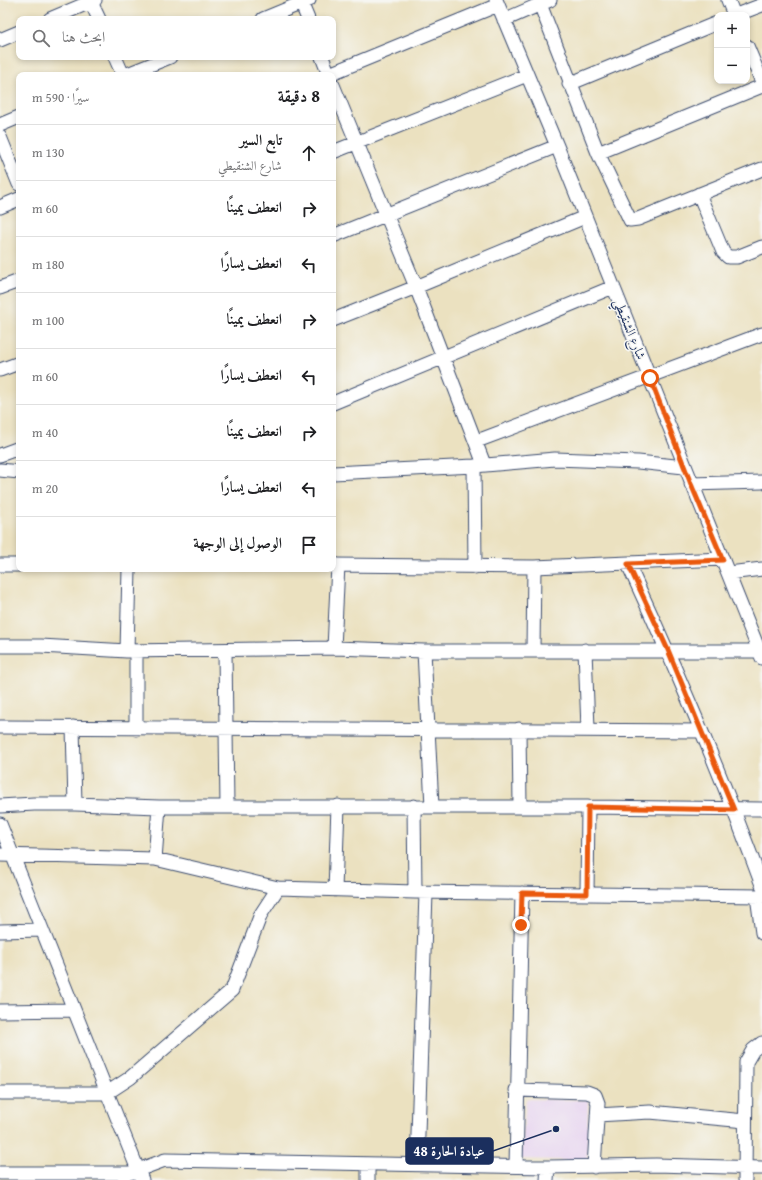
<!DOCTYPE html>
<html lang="ar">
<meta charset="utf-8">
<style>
body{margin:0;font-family:"Gentium Book Plus",Amiri,serif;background:#f6f6f6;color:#202124;direction:rtl}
.controls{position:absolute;right:12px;top:12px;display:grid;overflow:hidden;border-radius:8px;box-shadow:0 2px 6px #0003}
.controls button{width:36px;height:36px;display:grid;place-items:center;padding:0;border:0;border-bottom:1px solid #e0e0e0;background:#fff;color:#202124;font:20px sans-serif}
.stop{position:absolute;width:12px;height:12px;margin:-9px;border:3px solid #ea580c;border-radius:50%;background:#fff}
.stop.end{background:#ea580c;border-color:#fff;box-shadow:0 1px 4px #0008}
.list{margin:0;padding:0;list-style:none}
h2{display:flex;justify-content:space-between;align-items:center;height:52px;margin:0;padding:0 16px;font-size:17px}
h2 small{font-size:13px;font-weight:400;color:#757577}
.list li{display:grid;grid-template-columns:26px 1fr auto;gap:12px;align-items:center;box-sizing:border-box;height:56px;padding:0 16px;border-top:1px solid #e0e0e0}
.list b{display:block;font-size:15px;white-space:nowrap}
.list p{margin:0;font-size:13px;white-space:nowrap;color:#757577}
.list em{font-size:13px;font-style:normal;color:#757577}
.icon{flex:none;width:22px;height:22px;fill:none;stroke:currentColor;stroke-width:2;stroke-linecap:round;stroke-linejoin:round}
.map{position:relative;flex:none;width:762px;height:1180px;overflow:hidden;direction:ltr}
.search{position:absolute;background:#fff;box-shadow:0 2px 6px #0003;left:16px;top:16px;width:320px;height:44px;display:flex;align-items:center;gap:10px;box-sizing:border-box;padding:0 14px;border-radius:8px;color:#757577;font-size:15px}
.panel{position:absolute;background:#fff;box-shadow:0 2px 6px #0003;left:16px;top:72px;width:320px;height:500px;border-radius:8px;direction:rtl}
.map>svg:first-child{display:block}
.built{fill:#e6d2f0}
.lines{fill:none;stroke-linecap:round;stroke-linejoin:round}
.minor-casing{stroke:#3a4a6d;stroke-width:15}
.minor{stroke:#fff;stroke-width:13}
.route{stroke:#ea580c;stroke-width:5}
.labels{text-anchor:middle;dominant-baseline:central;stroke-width:3;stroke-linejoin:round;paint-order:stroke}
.street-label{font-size:13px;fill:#1b2f5e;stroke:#f6f6f2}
.leader{fill:none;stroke:#1b2f5e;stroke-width:1.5}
.callout-dot{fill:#1b2f5e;stroke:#f6f6f2;stroke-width:1.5}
.callout{fill:#1b2f5e;stroke:#1b2f5e;stroke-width:1.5}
.callout-label{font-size:14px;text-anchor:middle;font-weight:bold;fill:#fff}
</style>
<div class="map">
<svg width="762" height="1180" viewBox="0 0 762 1180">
<rect width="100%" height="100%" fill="#f6f6f2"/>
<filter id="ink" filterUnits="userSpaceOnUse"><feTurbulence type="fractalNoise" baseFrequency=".025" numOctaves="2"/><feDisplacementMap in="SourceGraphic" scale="8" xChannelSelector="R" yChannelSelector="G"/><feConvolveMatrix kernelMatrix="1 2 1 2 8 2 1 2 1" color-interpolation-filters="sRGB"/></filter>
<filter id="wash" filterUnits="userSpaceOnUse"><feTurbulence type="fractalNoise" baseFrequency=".012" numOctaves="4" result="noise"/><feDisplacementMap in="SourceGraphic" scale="16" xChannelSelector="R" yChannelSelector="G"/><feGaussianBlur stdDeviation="0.9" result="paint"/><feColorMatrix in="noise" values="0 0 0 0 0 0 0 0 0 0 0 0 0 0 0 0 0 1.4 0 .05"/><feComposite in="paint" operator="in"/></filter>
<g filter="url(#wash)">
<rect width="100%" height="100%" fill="#ebe1c0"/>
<!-- built -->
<path class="built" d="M526,1099L588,1100L587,1161L521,1159Z"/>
</g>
<g filter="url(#ink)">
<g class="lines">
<defs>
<path id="minor" d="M90,0L99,19
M300,0L308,19
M496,0L557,146L762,658
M728,0L734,15
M540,4L598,153L630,220L638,219L762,169
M736,15L762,5
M50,19L95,0
M263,19L309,0
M504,20L550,0
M0,40L19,32
M747,46L762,82
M115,57L123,75
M322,57L329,75
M125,75L170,57
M327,75L498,5
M569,84L717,23
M333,85L416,287L484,464
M0,125L19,117
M0,137L19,184
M333,152L527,75
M598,153L762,86
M699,194L723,252L728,257H737L762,247
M0,207L19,199
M333,236L557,146
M0,288L19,281
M333,320L416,287L585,217
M0,370L19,363
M333,403L613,287
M477,441L762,334
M0,455L19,448
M474,466L475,567
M0,470L19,472
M333,473L474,466L555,459L638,462L684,467
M691,484L762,482
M628,564C677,670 722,776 762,885
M0,565H19
M333,565L534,567L723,559
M729,573L762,569
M0,646H41L127,651L334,648L424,651H759
M334,648L338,565
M533,650L534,567
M585,650L588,729
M127,651L129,569
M136,651V729
M225,651L227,806
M424,651L432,806
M0,727L701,731
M73,727L75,804
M519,729L520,806
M0,806L34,804H75L159,807H588L762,809
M414,806L415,892
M0,824L142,1180
M0,855L155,859L278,888L415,892L762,896
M155,859L159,807
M335,890L338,806
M587,894L588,807
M757,896L762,933
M0,931L42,930
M0,1011L73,1010
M516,1090L587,1092L595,1095L598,1103L594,1167
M0,1093H107L130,1078L232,990L261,914L278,888
M597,1115L650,1112L745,1121
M417,1164L426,893
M516,1166L522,893
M0,1173H130L165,1160L548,1167L656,1165L762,1168
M368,1180V1164
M547,1180L548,1167
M745,1180L746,1062L753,1050L762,1043"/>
</defs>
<!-- minor casing -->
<use href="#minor" class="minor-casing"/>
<!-- minor -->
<use href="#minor" class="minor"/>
</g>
</g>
<g class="lines" filter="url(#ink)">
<!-- route -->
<path class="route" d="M521,925L522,893L587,894L588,807L734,810L668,650L628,564L723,560L691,484L650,378"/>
</g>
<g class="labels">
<!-- street labels -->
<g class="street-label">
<text transform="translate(630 329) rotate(68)">شارع الشنقيطي</text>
</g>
</g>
<!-- callouts -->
<path class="leader" d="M556 1129L493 1151"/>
<circle class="callout-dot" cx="556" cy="1129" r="4"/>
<rect class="callout" x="406" y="1138" width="87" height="26" rx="4"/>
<g class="callout-label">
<text x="449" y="1156">عيادة الحارة 48</text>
</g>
</svg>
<div class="controls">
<button>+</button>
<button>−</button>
</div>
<div class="stop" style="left:650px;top:378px"></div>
<div class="stop end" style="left:521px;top:925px"></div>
<div class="search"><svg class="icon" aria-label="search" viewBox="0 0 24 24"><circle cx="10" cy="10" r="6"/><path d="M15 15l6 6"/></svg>ابحث هنا</div>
<section class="panel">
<h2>8 دقيقة<small>سيرًا · 590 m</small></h2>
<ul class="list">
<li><svg class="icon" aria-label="ahead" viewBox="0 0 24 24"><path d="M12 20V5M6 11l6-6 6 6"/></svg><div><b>تابع السير</b><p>شارع الشنقيطي</p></div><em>130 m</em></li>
<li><svg class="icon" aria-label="right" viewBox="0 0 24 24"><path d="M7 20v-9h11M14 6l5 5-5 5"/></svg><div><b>انعطف يمينًا</b></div><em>60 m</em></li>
<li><svg class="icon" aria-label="left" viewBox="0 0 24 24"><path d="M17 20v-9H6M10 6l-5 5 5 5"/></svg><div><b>انعطف يسارًا</b></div><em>180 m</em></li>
<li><svg class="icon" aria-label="right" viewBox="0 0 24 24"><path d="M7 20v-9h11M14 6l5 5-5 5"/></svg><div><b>انعطف يمينًا</b></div><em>100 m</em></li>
<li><svg class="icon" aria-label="left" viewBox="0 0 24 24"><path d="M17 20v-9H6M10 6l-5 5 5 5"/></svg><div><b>انعطف يسارًا</b></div><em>60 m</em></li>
<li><svg class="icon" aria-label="right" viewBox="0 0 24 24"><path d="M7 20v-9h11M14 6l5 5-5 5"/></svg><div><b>انعطف يمينًا</b></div><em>40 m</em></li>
<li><svg class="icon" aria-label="left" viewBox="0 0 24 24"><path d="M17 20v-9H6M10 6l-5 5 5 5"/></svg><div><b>انعطف يسارًا</b></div><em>20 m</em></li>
<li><svg class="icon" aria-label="arrive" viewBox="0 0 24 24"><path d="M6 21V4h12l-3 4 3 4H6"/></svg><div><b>الوصول إلى الوجهة</b></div></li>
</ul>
</section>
</div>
